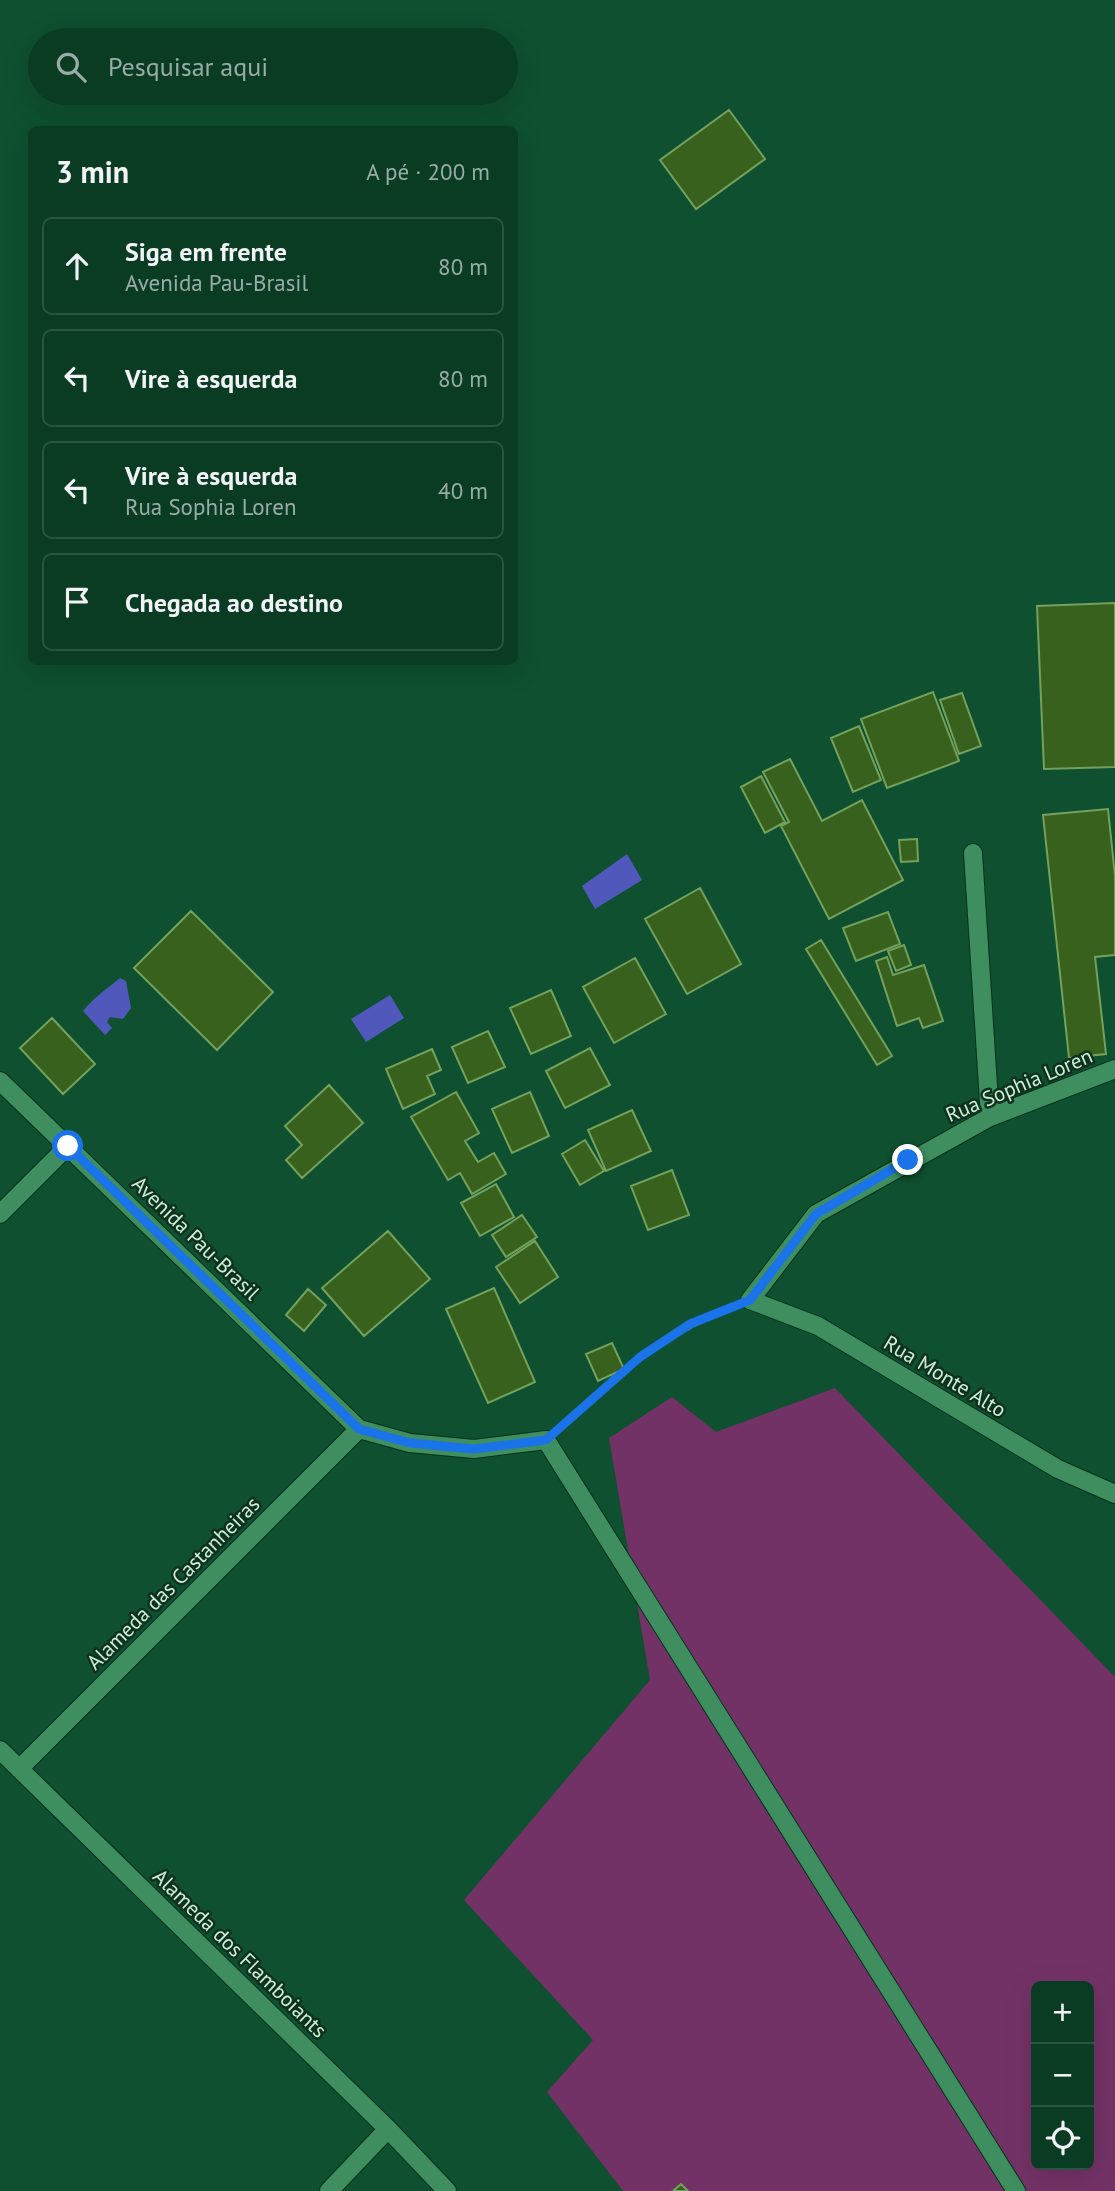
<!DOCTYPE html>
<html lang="pt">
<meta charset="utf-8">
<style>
body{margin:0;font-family:"PT Sans",sans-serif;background:#13432b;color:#f1f3f6}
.controls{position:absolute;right:21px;bottom:21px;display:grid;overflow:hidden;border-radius:10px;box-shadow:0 7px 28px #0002}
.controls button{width:63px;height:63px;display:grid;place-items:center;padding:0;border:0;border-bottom:2px solid #2a5641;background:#0a3c23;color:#f1f3f6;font:35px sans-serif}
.stop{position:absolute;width:21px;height:21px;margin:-16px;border:5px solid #1a73e8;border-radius:50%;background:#fff}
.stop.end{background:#1a73e8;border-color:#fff;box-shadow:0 2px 7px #0008}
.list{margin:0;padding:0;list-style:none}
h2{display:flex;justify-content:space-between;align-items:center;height:91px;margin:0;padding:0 28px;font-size:30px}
h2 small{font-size:23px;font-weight:400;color:#99ada6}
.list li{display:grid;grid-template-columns:46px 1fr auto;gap:21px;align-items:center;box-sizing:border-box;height:98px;margin:0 14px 14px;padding:0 14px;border:2px solid #2a5641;border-radius:10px}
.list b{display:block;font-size:26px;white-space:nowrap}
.list p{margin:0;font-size:23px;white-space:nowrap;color:#99ada6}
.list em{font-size:23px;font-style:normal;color:#99ada6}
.icon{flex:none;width:38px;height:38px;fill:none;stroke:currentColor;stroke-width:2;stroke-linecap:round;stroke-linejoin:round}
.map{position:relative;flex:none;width:1115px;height:2191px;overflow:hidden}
.search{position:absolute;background:#0a3c23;box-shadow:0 7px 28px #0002;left:28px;top:28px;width:490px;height:77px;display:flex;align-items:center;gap:18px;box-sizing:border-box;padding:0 24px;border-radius:38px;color:#99ada6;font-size:26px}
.panel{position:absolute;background:#0a3c23;box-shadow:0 7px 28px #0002;left:28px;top:126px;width:490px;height:539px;border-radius:10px}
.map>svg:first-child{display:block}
.green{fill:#733266;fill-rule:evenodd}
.water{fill:#5059bb}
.building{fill:#37611d;stroke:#74a15c;stroke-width:2}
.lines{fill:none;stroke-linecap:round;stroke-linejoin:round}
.street-casing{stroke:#05331b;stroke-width:20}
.path{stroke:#4d8667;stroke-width:4.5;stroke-dasharray:5 3.5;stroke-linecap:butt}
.street{stroke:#3e8e60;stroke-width:18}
.route{stroke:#1a73e8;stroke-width:9}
.labels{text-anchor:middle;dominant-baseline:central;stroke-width:5;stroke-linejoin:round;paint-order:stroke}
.street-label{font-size:21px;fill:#caf0d6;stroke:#0f311e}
</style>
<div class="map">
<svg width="1115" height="2191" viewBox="0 0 1115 2191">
<rect width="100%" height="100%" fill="#0e502f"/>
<!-- green -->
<path class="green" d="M835,1388L1115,1677V2191H623L547,2092L593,2040L464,1900L650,1680L609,1438L672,1397L716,1432ZM1036,1986H1089V2165H1036Z"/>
<!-- water -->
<path class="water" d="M627,854L642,880L595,909L582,886Z
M120,978L126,981L131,1008L123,1019L110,1017L107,1022L112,1028L105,1035L83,1011C94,997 106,990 120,978Z
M390,995L404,1018L366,1042L351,1019Z"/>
<!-- building -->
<path class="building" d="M729,110L765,159L696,209L660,160Z
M1115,603V767L1044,769L1037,606Z
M933,692L959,761L887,788L861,719Z
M962,693L981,746L959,754L940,700Z
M859,726L881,780L853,792L831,738Z
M790,759L822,821L862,800L903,880L829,919L781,826L789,822L763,772Z
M761,776L785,822L765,833L741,787Z
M1108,809L1115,876V955L1095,957L1106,1054L1069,1058L1043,815Z
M917,839L918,861L901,862L899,840Z
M700,888L741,964L687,994L645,919Z
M191,911L273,992L217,1050L134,968Z
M888,912L900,944L856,961L843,928Z
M821,940L892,1056L877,1065L806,949Z
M904,945L911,965L896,971L888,951Z
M887,957L893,975L924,965L943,1021L923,1028L919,1018L897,1026L876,961Z
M635,958L666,1014L614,1043L583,987Z
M551,990L571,1036L531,1054L510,1008Z
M52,1018L95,1064L63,1094L20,1048Z
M488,1031L505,1067L468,1083L452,1047Z
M590,1048L610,1085L565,1108L546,1071Z
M432,1049L441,1070L427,1076L435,1094L403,1109L386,1069Z
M329,1085L363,1123L302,1178L286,1160L302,1145L285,1126Z
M456,1092L479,1133L465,1141L478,1162L494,1153L506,1174L472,1194L460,1173L448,1180L411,1117Z
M530,1092L549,1136L512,1153L492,1109Z
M632,1110L651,1151L606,1171L588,1130Z
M585,1140L604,1171L580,1185L562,1154Z
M672,1170L689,1215L648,1230L631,1186Z
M496,1184L514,1217L480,1236L461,1203Z
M522,1215L537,1237L506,1257L492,1235Z
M388,1231L430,1279L364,1336L322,1288Z
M535,1241L558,1277L520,1303L496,1267Z
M494,1288L535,1382L488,1403L446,1309Z
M308,1289L326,1305L304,1331L286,1315Z
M612,1343L624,1369L598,1381L586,1354Z
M681,2184L688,2191H673Z"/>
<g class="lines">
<defs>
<path id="street" d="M973,853L990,1117
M1115,1069L990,1117L816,1214L750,1300L818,1326L1058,1469L1115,1494
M0,1081L359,1429L410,1443L474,1449L546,1440L1016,2191
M0,1214L68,1146
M0,1750L388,2129L447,2191
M19,1769L359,1429
M329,2191L388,2129"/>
</defs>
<!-- street casing -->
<use href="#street" class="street-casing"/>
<!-- path -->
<path class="path" d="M566,1422C617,1377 663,1335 727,1310"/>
<!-- street -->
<use href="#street" class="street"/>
</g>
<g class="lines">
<!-- route -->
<path class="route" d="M68,1146L359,1429L410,1443L474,1449L546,1440L640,1357L690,1324L750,1300L816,1214L908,1160"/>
</g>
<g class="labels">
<!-- street labels -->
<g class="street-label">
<text transform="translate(1019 1085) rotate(-23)">Rua Sophia Loren</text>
<text transform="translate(196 1238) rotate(44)">Avenida Pau-Brasil</text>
<text transform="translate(945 1376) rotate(31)">Rua Monte Alto</text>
<text transform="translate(173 1583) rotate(-45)">Alameda das Castanheiras</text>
<text transform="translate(240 1953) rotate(44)">Alameda dos Flamboiants</text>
</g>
</g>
</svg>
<div class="controls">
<button>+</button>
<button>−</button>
<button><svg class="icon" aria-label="locate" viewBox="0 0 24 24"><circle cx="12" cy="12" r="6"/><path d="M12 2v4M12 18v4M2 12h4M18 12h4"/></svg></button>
</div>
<div class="stop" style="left:68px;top:1146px"></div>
<div class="stop end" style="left:908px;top:1160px"></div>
<div class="search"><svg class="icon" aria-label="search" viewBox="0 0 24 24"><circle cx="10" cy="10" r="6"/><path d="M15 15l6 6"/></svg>Pesquisar aqui</div>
<section class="panel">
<h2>3 min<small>A pé · 200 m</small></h2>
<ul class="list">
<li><svg class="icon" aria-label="ahead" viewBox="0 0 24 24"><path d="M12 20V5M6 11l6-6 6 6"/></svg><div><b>Siga em frente</b><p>Avenida Pau-Brasil</p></div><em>80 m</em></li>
<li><svg class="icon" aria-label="left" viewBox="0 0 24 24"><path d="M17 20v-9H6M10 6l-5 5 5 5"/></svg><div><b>Vire à esquerda</b></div><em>80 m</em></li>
<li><svg class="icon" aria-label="left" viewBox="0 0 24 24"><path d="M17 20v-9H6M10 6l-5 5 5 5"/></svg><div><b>Vire à esquerda</b><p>Rua Sophia Loren</p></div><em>40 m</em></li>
<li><svg class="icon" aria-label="arrive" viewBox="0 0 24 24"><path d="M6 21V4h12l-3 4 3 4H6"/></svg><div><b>Chegada ao destino</b></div></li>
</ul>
</section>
</div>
